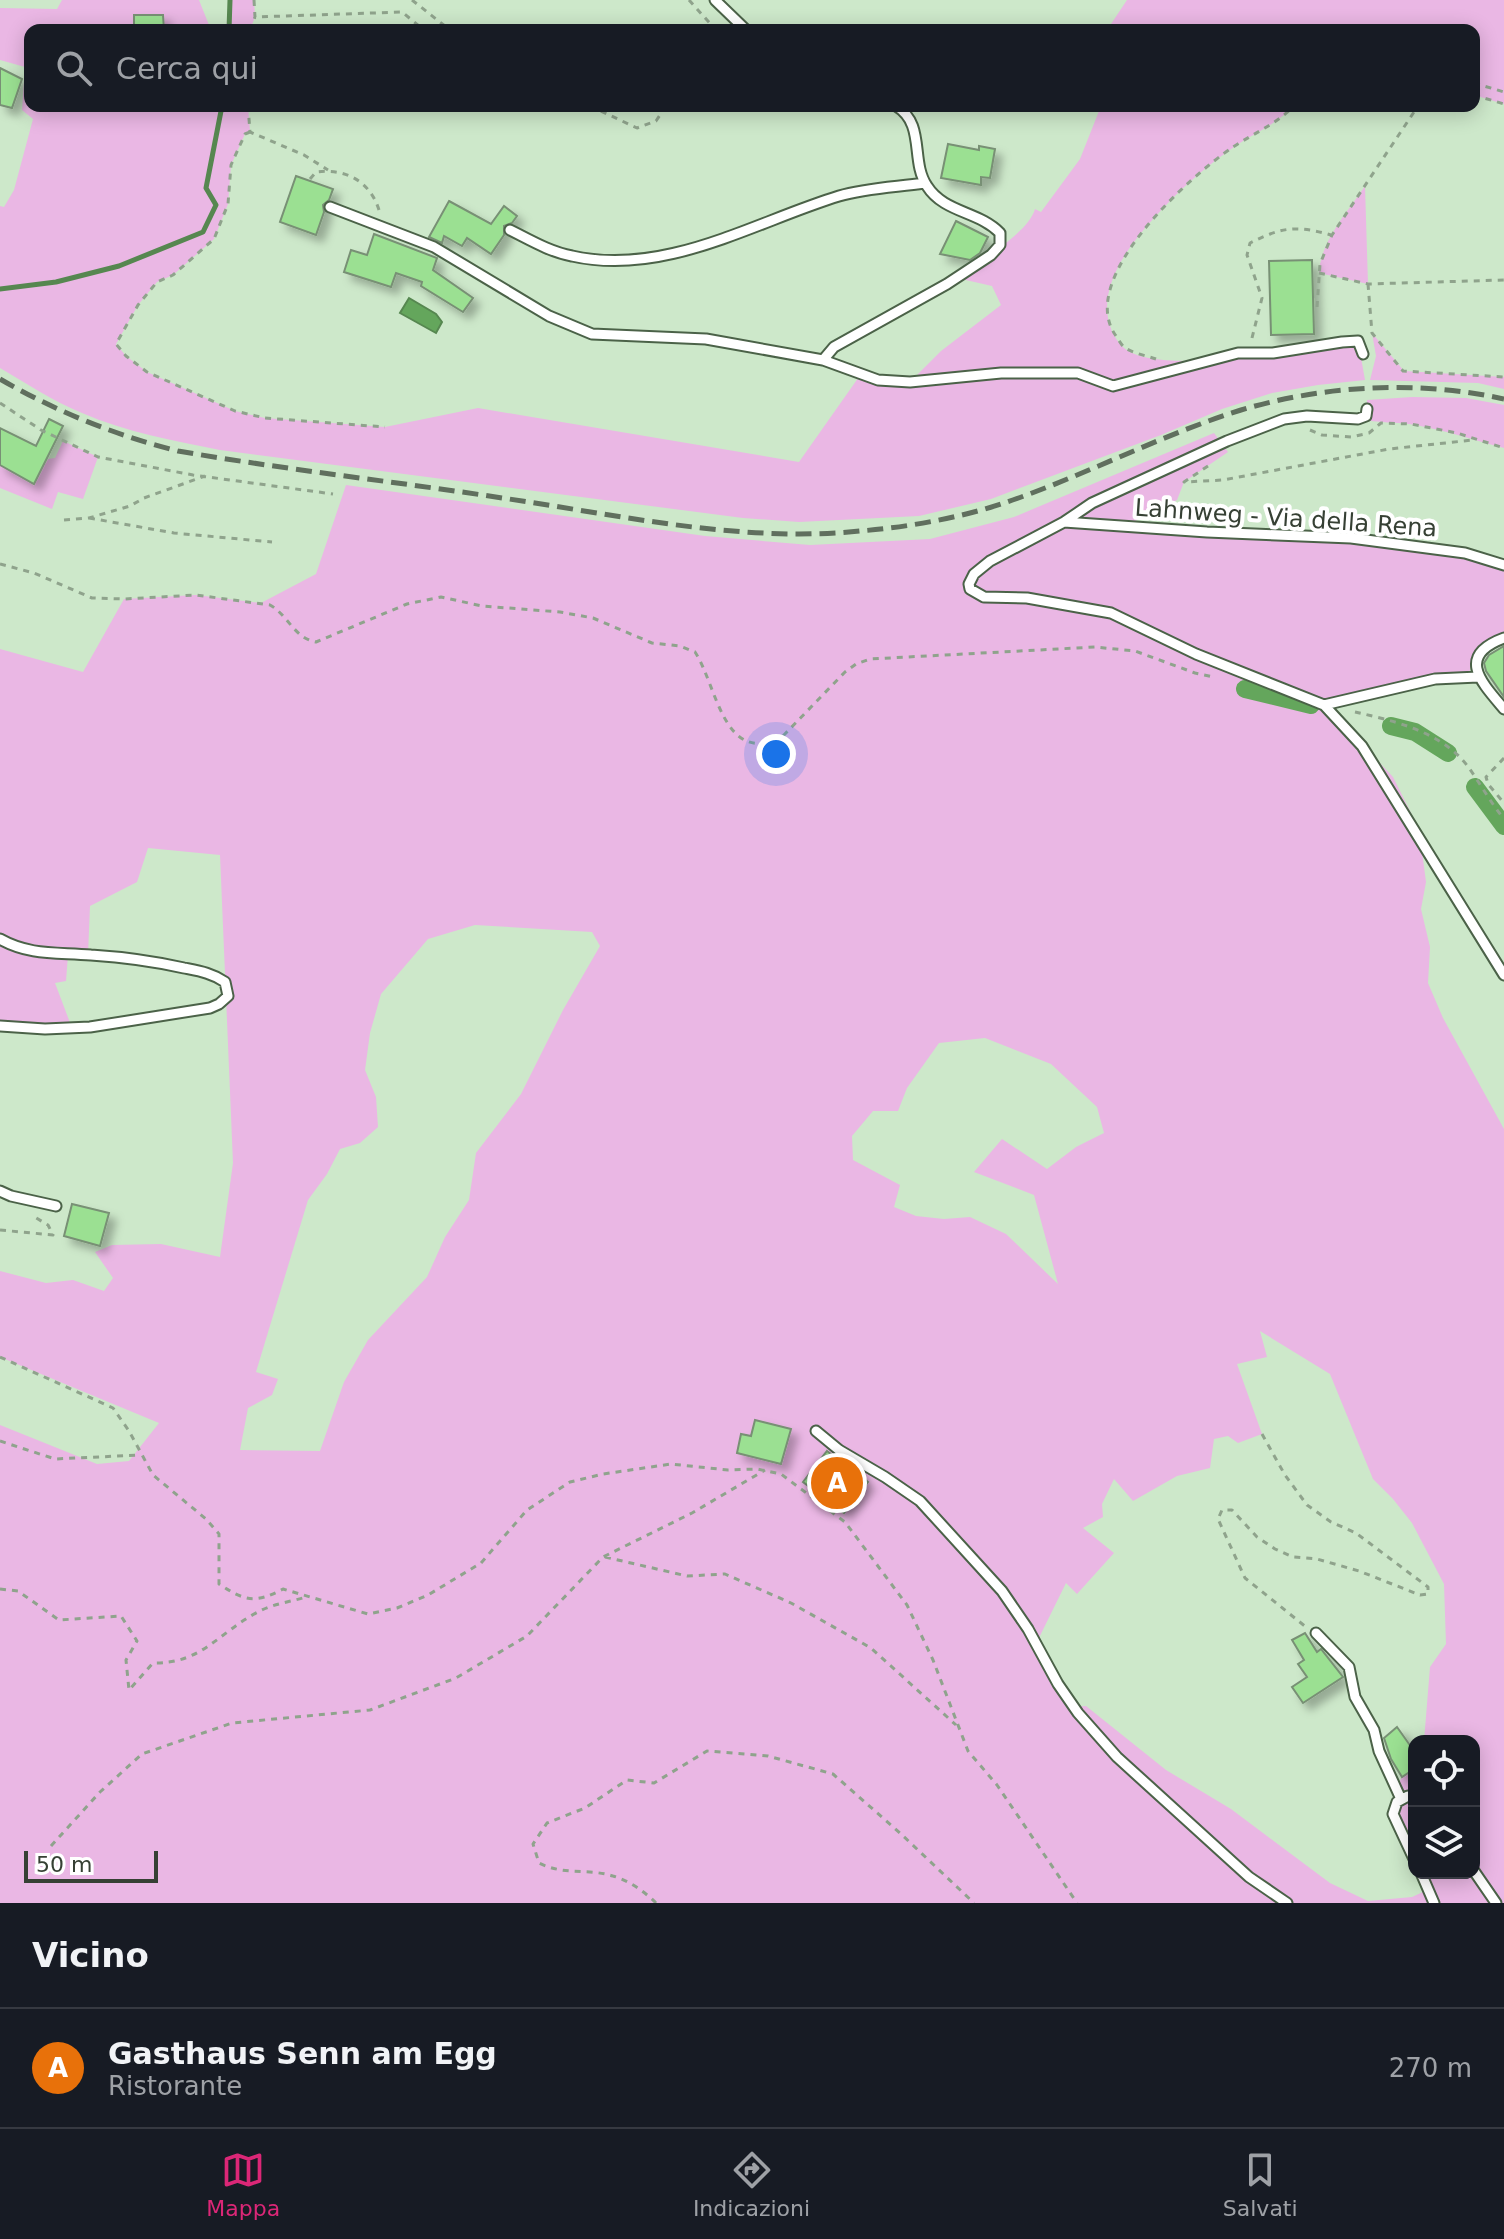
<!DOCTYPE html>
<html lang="it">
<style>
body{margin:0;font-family:"DejaVu Sans",sans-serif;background:#242831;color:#f1f3f6}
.controls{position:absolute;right:24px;bottom:24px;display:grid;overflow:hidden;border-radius:16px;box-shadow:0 4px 20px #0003}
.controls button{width:72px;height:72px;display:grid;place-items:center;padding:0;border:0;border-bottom:2px solid #363941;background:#171b24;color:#f1f3f6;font:40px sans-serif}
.scale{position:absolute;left:24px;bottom:20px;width:134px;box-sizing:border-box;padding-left:8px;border:4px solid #364034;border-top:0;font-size:22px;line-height:28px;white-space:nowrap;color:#364034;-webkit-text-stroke:6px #fff;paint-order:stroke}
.you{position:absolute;left:776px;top:754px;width:28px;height:28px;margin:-20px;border:6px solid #fff;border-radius:50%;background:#1a73e8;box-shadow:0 0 0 12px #1a73e833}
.badge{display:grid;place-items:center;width:52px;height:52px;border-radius:50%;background:#db2777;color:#fff;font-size:26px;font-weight:700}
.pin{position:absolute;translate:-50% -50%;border:4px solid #fff;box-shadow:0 2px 8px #0006}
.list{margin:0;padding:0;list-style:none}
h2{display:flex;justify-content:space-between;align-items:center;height:104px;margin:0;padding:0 32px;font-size:34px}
h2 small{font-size:26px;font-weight:400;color:#9ea1a6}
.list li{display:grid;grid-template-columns:52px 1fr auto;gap:24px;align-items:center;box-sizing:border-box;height:120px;padding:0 32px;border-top:2px solid #363941}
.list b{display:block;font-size:30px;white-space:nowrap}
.list p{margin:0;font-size:26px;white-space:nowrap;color:#9ea1a6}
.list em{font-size:26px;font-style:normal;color:#9ea1a6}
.icon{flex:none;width:44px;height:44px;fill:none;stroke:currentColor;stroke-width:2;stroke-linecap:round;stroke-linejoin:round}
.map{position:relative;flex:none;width:1504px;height:1903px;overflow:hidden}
.search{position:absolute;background:#171b24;box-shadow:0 4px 20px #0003;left:24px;right:24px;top:24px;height:88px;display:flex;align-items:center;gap:20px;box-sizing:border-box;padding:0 28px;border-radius:16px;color:#9ea1a6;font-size:30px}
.sheet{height:224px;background:#171b24}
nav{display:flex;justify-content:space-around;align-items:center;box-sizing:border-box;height:112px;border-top:2px solid #363941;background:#171b24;font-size:22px;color:#9ea1a6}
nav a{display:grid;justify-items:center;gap:4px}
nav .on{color:#db2777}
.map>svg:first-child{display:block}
.green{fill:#eab7e4;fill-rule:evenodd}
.water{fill:#64a65c;stroke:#568750;stroke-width:2}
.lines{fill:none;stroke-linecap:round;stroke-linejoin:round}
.stream{stroke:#568750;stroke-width:5}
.canal{stroke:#64a65c;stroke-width:18}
.building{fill:#9be092;stroke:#789074;stroke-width:2;filter:url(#shadow)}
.lane-casing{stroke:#4b6248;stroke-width:13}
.path{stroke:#8fa38c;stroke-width:3;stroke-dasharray:6 6;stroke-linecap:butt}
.lane{stroke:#fff;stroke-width:9}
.rail{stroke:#606f5e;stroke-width:5;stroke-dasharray:16 8;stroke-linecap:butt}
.labels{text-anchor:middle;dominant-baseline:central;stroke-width:8;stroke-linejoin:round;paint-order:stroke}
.street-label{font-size:24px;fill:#364034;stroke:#fff}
</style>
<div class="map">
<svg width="1504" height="1903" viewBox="0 0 1504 1903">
<defs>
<filter id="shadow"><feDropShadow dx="7" dy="7" stdDeviation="4" flood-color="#0004"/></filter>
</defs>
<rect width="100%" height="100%" fill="#cde8ca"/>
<!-- green -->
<path class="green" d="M62,0H199L211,30H30V106H248L250,132L245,134L231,165L228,204L214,239L173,275L157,282L138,305L116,344L126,356L147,372L235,411L265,418L385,427L478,408L799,462L861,374L910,382L941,351L1001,305L992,286L957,278C978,261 1028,234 1035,209L1041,212L1080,159L1101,106H1294C1274,126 1255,132 1234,147C1212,162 1187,183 1169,202C1142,230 1106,269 1107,310C1108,324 1113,338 1124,348C1160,378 1311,347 1358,341L1365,380L1318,385L1272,393L1222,409L1161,435L991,499L919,516L799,522L743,518L220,450C174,441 126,432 82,413C53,401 27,384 0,368V206L4,207L14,190L33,119L22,110L25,67L0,60V8L57,9Z
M229,0H254L255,17L250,30H226Z
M1127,0H1504V104L1474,95V30H1107Z
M1365,186L1368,284L1319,273C1321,240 1348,212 1365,186Z
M1372,333L1404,371L1504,377V389L1478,383L1370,380L1376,356Z
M1412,397L1466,398L1504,405V448C1474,440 1447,431 1416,425C1397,422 1378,423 1359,419L1367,409V400Z
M1214,433L1228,452L1184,482L1177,500L1145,514L1130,525L1400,543L1490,563L1504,570V633C1485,637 1474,656 1469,673L1325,704L1393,777L1419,829L1426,882L1421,909L1430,947L1428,983L1443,1018L1504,1129V1903H0V1425L97,1464L129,1461L159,1423L0,1357V1271L46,1283L73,1280L104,1291L113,1278L95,1252L112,1245L161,1244L220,1257L233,1163L220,855L148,848L137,882L90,906L88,955H68L66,981L55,983L72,1028L0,1026V649L83,672L124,599L196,595L261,603L316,574L346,485L705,536L810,545L930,539L1014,517ZM475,925L592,932L600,946L563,1010L521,1094L476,1153L469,1200L445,1237L427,1277L368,1340L344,1382L320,1451L240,1450L248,1408L272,1395L278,1379L256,1372L308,1200L327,1174L340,1149L360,1143L378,1127L376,1097L365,1070L370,1033L381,994L428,939ZM985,1038L1051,1064L1097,1107L1104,1133L1076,1147L1047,1169L1002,1139L974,1172L1034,1195L1058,1284L1006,1234L970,1217L944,1219L916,1216L894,1207L900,1185L853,1160L852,1136L873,1111H898L907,1088L939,1043ZM1260,1331L1330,1374L1373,1479L1393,1499L1412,1523L1444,1584L1446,1644L1430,1667L1424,1741H1474V1873H1416L1425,1891L1412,1897L1368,1901L1330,1883L1231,1809L1166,1770L1086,1706L1069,1707L1034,1648L1066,1583L1077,1594L1114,1553L1083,1528L1103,1517L1102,1504L1114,1479L1133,1501L1177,1476L1210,1468L1214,1439L1228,1436L1238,1443L1262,1434L1237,1364L1267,1357Z
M63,441L98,457L83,499L58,492L52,509L0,488V465L34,483L48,459L55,458Z
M1414,1769V1869L1389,1810C1389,1806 1399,1782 1402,1777C1405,1773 1410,1772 1414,1769Z"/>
<!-- water -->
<path class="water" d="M409,298L436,314L442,322L436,333L400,313Z"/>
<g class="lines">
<!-- stream -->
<path class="stream" d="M229,30L230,0
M0,289L56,282L119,266L203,232L216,205L206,188L222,106"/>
<!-- canal -->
<path class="canal" d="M1245,689L1311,705
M1391,726L1415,732L1448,753
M1475,787L1504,826"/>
</g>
<!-- building -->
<path class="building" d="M134,15H163L164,30H134Z
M0,68L22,79L12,108L0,105Z
M948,144L979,150V146L995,149L990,178L981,177V185L941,178Z
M296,176L333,189L329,200L323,205L324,212L316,235L280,222Z
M449,201L491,224L504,206L517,216L512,223L504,226V235L491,254L467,238L462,246L444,236L442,243L429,237Z
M956,221L988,237L980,253L970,260L940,254Z
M374,234L437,258L433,270L473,298L463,312L421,286L422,282L396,273L391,287L344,272L351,250L367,255Z
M1312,260L1314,334L1271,335L1269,261Z
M49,419L63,426L34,484L0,465V428L36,446Z
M1504,646V697L1486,671L1484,663L1489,655Z
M72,1204L109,1213L100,1246L64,1236Z
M755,1420L791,1429L781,1464L737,1453L741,1434L751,1436Z
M827,1451L868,1482L844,1513L803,1482Z
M1305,1633L1317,1652L1321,1649L1343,1677L1303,1703L1292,1687L1307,1677L1298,1664L1304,1660L1292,1640Z
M1397,1727L1414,1751V1769L1402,1777L1391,1759L1384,1738Z"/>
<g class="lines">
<defs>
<path id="lane" d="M715,0L746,30
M896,106C926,124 910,161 927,186C944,213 979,211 1000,233V245L991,255L947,284L834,347L823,360L878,380L910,382L1001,373H1078L1113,386L1238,353H1273L1342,342L1358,341L1363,354
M330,207L434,247L549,316L592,334L706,339L823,360
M510,230C530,240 550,252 572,256C665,277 754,222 839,196C866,188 897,187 924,183
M1367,409L1366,416L1358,419L1307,416L1284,419L1227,441L1092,503L1064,522L990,561L974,574L969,584L970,589L984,597L1027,598L1111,613L1196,654L1324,705L1362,746L1504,975
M1064,522L1207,532L1351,538L1465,553L1504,565
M1504,638C1455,656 1482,683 1504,709
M1324,705L1435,679L1478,677
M0,939C30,956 58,952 91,955C122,957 153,961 184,968C199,971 212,973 225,982L228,996L219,1004L210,1008L90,1027L45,1029L0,1026
M0,1191L11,1196L56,1206
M816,1431L839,1450L885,1477L920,1501L1002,1591L1028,1629L1058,1684L1078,1713L1117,1757L1249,1877L1287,1903
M1316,1633L1349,1667L1355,1697L1374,1730L1379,1751L1401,1799
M1414,1797L1408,1796L1397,1802L1393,1814L1414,1859
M1474,1871L1496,1903
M1421,1873L1434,1903"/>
</defs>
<!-- lane casing -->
<use href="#lane" class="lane-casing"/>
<!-- path -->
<path class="path" d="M254,0L255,17L402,12L424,30
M412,0L450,30
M689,0L715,29
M250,30L255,17
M1474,83L1504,92
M1474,95L1504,104
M248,106L250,132L304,155L328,170
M590,106L637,128L656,121L666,106
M250,132L245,134L231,165L228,204L214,239L173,275L157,282L138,305L116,344L126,356L147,372L235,411L265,418L385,427
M310,179L316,172C345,168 370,181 379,210
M1319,273L1368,284L1504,280
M1368,284L1372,333L1403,371L1504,377
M1317,307L1320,264L1332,235L1418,106
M1252,338L1262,298L1247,255L1250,243C1282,227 1296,225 1331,235
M1156,359C1147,356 1136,354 1127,349C1122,347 1119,340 1116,336C1075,279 1190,176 1233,147C1254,133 1275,125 1294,106
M0,403L41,430L98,457L193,475L333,494
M1310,430L1322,435L1351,437L1369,433L1381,423L1411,424L1457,433L1504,448
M1208,466L1184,482L1223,480L1389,449L1473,440
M1148,513L1180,502
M89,518L174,533L272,542
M64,520L89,518L130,506L144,498L205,476
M0,564L34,573L92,598L124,599L196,595L270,605C288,615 294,638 316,642L407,604L441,597L482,606L560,612L593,618L652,643L680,646L695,652C717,685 723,767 782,737L845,672L856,664L870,659L1095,647L1135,651L1195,673L1214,677
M1355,712C1395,721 1443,732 1469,768C1481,785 1491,803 1504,819
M1504,758L1486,777L1488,784L1504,803
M0,1230L53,1235L48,1225L33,1216
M0,1357L113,1408L129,1431L153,1475L206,1519L219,1534V1584C245,1601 255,1604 283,1589L368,1614L397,1608L428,1595L481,1563L527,1510L570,1482L603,1474L671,1464L728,1470L757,1469L781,1474L845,1522L907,1605L933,1660L968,1751L997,1785L1077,1903
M1262,1434L1285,1475L1307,1505L1331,1522L1356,1533L1428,1587V1594L1420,1595L1359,1571L1317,1559L1293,1557L1275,1549L1257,1537L1232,1510H1222L1218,1519L1245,1578L1306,1627
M0,1441L55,1459L140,1455
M605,1557L687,1576L725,1574L791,1603L871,1648L956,1725
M0,1589L18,1591L59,1620L121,1616L137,1641L126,1660L129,1690L153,1663C202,1664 219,1632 258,1612C272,1604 290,1602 306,1597
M51,1846L100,1792L142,1754L232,1723L370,1710L456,1678L527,1636L603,1557L692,1513L765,1470
M656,1903C645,1892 628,1880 613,1876C588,1868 565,1876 539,1863L533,1844L547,1823L585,1808L627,1780L654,1783L707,1751L768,1756L833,1774L900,1833L974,1903"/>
<!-- lane -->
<use href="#lane" class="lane"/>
<!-- rail -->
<path class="rail" d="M0,379C57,412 115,435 178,451C288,470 399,482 509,499C624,516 743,543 860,531C909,527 960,518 1007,502C1086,475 1161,435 1241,410C1325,385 1419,380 1504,399"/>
</g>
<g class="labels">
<!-- street labels -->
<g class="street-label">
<text transform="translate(1286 518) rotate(4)">Lahnweg - Via della Rena</text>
</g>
</g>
</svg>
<div class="controls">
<button><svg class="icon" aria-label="locate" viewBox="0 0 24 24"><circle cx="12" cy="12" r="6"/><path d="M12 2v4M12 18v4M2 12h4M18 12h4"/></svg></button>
<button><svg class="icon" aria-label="layers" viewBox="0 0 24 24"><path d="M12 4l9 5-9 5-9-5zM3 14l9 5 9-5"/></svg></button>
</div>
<div class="scale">50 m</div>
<div class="you"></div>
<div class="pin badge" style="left:837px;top:1483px;background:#e8710a">A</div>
<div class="search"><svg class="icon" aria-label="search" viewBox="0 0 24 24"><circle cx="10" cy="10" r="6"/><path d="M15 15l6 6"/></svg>Cerca qui</div>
</div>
<section class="sheet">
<h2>Vicino<small></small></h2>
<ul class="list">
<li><span class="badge" style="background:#e8710a">A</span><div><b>Gasthaus Senn am Egg</b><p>Ristorante</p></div><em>270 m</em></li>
</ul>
</section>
<nav>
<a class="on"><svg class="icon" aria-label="map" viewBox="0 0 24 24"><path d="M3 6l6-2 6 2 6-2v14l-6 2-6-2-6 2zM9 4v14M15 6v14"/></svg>Mappa</a>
<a><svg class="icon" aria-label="directions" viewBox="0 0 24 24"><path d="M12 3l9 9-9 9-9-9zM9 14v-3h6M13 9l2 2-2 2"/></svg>Indicazioni</a>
<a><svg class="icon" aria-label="saved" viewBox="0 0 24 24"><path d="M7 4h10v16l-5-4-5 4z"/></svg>Salvati</a>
</nav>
